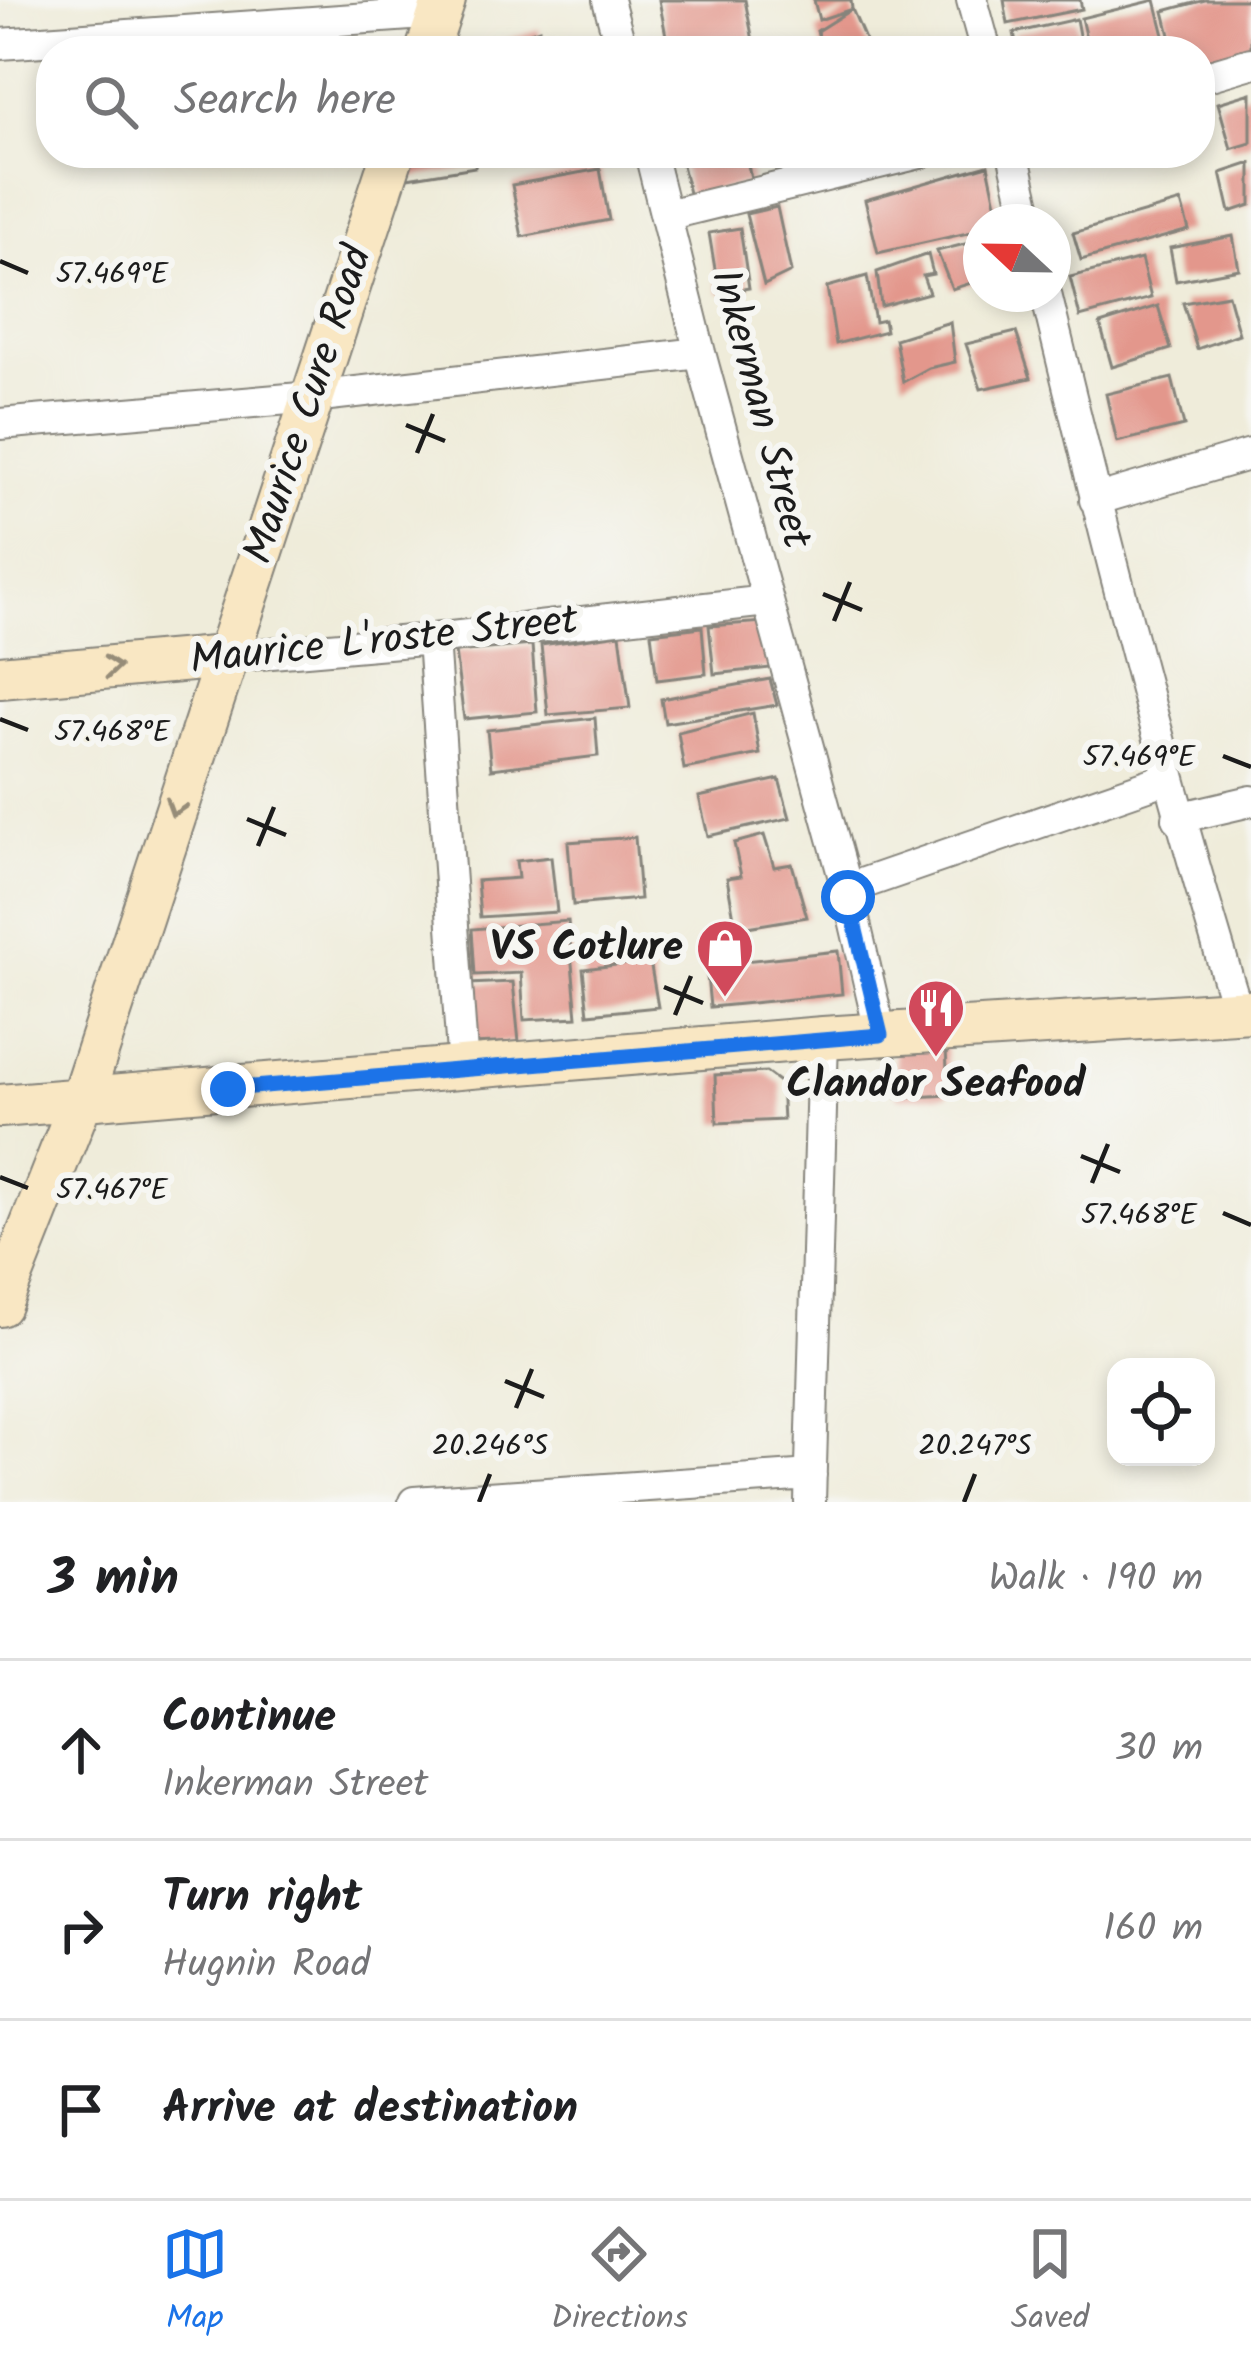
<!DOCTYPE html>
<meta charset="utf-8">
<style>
body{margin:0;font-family:Kalam,sans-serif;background:#f6f6f6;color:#202124}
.controls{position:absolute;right:36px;bottom:36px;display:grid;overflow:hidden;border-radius:24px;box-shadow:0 6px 18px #0003}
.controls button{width:108px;height:108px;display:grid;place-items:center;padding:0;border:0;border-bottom:3px solid #e0e0e0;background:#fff;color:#202124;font:60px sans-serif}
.compass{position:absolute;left:963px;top:204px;width:108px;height:108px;border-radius:50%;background:#fff;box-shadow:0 6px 18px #0003;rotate:292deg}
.stop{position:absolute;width:36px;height:36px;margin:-27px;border:9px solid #1a73e8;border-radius:50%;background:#fff}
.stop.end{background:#1a73e8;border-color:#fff;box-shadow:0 3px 12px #0008}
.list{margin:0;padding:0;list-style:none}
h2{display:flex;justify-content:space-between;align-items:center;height:156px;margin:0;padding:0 48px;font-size:51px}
h2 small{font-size:39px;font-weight:400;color:#757577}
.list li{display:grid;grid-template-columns:78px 1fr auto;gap:36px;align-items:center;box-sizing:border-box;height:180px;padding:0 48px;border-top:3px solid #e0e0e0}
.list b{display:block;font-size:45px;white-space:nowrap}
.list p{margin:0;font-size:39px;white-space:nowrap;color:#757577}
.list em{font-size:39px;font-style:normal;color:#757577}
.icon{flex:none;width:66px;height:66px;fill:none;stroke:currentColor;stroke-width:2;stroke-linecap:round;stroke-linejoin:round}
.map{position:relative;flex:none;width:1251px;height:1502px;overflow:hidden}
.search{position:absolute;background:#fff;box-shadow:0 6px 18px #0003;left:36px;right:36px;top:36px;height:132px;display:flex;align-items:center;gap:30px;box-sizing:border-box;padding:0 42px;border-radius:48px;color:#757577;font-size:45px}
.sheet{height:696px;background:#fff}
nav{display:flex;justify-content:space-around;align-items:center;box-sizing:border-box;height:168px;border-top:3px solid #e0e0e0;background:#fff;font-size:33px;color:#757577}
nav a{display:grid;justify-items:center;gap:6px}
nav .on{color:#1a73e8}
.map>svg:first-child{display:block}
.building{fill:#e3978c}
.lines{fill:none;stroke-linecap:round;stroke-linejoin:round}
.minor-casing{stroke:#86847b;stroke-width:34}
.secondary-casing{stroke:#86847b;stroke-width:46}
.minor{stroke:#fff;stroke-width:30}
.secondary{stroke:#f9e7c3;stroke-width:42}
.oneway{stroke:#968c78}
.route{stroke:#1a73e8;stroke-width:15}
.ticks{fill:none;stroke:#1c1c1c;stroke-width:4.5}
.labels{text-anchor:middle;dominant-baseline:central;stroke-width:12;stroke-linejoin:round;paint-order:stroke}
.street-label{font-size:42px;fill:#1c1c1c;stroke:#f6f6f2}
.poi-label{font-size:42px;font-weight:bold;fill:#1c1c1c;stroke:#f6f6f2;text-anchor:end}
.ticks-label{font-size:30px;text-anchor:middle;fill:#1c1c1c;stroke:#f6f6f2;stroke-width:12;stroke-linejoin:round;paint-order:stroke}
</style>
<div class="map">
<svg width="1251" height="1502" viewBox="0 0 1251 1502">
<rect width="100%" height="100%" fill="#f6f6f2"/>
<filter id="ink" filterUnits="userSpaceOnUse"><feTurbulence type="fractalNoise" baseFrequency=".00833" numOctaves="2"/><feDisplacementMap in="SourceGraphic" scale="24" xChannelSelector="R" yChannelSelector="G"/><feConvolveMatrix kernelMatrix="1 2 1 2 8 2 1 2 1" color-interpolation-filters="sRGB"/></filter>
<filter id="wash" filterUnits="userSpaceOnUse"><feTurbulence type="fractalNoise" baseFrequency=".004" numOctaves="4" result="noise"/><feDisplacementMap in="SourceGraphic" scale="48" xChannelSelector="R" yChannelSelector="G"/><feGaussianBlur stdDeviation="2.7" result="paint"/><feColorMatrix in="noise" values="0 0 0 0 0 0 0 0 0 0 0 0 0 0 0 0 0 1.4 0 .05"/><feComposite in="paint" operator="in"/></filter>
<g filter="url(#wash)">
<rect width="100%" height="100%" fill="#efecda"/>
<g id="blocks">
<!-- building -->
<path class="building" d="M659,0H745L755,51H669Z
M814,0H851L852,9L819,20Z
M1004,0H1080L1082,9L1008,24Z
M1155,0L1168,51H1089L1081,18Z
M1205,0H1251V48L1200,62V51H1174L1164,11Z
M852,9L870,51H823L817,31Z
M1076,19L1082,51H1018L1014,33Z
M539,29L540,51H478V50Z
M600,40L603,51H555L554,45Z
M1251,93V143L1231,149L1218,103Z
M410,153H477L475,167L401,179Z
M679,153H745L752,182L690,197Z
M1251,163V205L1230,212L1221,173Z
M988,165L1000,222H981V230L878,253L865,200Z
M600,169L609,220L522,237L512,185Z
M1181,202L1189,230L1081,260L1073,233Z
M777,207L791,272L764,285L746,214Z
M740,228L749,288L719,293L709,233Z
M1233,236L1239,269L1176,281L1170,248Z
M981,240V280L952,289L937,251Z
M928,254L933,274L923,276L929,293L881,306L877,272Z
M1141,259L1151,298L1080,317L1070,277Z
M867,276L875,322L884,320L886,331L836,344L827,287Z
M1228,295L1239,334L1197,349L1183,303Z
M1158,306L1171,349L1112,367L1100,324Z
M950,322L955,362L929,368L903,382L895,339Z
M1016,332L1031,378L981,389L966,344Z
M1172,378L1184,426L1117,442L1106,394Z
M765,622L771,668L714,674L709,626Z
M702,627L706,674L657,680L651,633Z
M620,634L630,708L548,715L541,645Z
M532,645L537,712L464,719L455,652Z
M770,679L777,705L665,723L661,699Z
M753,713L760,754L684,769L678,732Z
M595,718L598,756L491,769L487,730Z
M779,779L790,818L708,836L699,797Z
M764,835L774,867L792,864L807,917L736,929L727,878L741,876L734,843Z
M635,837L640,899L573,905L568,842Z
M551,857L557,912L480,917L477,881L518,878L516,861Z
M568,921L577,1017L524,1020L521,973L475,975L472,929Z
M838,951L842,994L710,1007L706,965Z
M650,961L658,1007L588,1014L583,969Z
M513,982L519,1042L471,1044L468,984Z
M946,1047L948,1095L897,1098L895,1050Z
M766,1072L781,1083L783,1120L717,1123L715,1075Z"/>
</g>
</g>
<g filter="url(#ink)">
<use href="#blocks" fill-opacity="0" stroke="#86847b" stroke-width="3"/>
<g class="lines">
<defs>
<path id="minor" d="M608,0L622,51
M972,0L986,51
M0,44L439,13
M1200,78L1251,63
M650,153L700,353L847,889L881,1035
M1013,153L1029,222
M666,215L920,153
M1046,294C1104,535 1165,775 1238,1012
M0,424L312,397L700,353
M1095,500L1251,454
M433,639L463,1069
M225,657L433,639L767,601
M1178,818L1251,801
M847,889L1168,778
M414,1502L811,1475
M810,1502L823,1038"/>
<path id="secondary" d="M427,51L444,0
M0,677L225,657
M0,1106L823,1038L1251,1011
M0,1305L81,1101L393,153"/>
</defs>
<!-- minor casing -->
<use href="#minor" class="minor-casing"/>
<!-- secondary casing -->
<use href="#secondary" class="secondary-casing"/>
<!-- minor -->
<use href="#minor" class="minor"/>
<!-- secondary -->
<use href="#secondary" class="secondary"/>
</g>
<!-- one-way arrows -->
<defs><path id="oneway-chevron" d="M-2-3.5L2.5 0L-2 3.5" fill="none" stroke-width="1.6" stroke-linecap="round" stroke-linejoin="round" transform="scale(3)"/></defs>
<g class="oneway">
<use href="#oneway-chevron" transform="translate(112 667) rotate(-5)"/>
<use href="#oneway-chevron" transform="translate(175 808) rotate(108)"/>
</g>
</g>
<g class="lines" filter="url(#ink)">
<!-- route -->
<path class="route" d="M228,1089L881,1035L848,897"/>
</g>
<!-- ticks -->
<path class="ticks" d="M0,261L28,273M406,425L445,441M417,453L433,414M823,594L862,610M834,621L850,582M0,719L28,730M1223,756L1251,767M247,819L286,835M258,846L274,807M664,987L703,1003M675,1015L691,976M1081,1156L1120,1172M0,1177L28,1188M1092,1183L1108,1144M1223,1213L1251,1225M505,1381L544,1397M516,1408L532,1369M479,1502L490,1474M964,1502L975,1474"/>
<!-- icons -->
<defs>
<symbol id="shop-pin" viewBox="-11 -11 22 30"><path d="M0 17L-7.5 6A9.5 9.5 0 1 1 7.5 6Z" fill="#d1495b" stroke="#f6f6f2"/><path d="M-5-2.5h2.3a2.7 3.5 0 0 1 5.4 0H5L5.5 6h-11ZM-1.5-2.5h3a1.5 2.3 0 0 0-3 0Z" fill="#fff"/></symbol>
<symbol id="restaurant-pin" viewBox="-11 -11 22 30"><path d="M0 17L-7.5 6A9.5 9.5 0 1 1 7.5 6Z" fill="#d1495b" stroke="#f6f6f2"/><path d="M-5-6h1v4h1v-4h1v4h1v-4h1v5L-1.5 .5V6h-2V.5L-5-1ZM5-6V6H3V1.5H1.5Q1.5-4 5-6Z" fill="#fff"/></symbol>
</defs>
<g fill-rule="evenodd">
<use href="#shop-pin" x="692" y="915" width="66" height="90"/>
<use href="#restaurant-pin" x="903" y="975" width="66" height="90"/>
</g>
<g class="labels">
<!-- street labels -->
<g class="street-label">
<text transform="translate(309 405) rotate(-72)">Maurice Cure Road</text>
<text transform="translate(760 409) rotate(75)">Inkerman Street</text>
<text transform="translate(384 641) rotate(-6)">Maurice L'roste Street</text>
</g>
<!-- poi labels -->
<g class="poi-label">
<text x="683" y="948">VS Cotlure</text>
<text x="936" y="1085" text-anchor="middle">Clandor Seafood</text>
</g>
</g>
<g class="ticks-label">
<text x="112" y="283">57.469°E</text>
<text x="112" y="741">57.468°E</text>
<text x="1139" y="766">57.469°E</text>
<text x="112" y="1199">57.467°E</text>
<text x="1139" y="1224">57.468°E</text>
<text x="490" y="1455">20.246°S</text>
<text x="975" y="1455">20.247°S</text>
</g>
</svg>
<div class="controls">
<button><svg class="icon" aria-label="locate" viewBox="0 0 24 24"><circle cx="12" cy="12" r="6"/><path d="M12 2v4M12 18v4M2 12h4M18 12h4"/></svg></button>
</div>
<svg class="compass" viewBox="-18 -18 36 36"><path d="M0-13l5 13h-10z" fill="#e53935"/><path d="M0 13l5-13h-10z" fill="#757577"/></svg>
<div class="stop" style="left:848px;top:897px"></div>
<div class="stop end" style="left:228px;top:1089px"></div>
<div class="search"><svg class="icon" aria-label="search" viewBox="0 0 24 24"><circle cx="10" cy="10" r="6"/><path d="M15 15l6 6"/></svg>Search here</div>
</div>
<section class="sheet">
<h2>3 min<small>Walk · 190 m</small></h2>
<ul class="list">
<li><svg class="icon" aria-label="ahead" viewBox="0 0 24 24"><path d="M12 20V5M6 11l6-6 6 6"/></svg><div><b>Continue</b><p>Inkerman Street</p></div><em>30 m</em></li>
<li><svg class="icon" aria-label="right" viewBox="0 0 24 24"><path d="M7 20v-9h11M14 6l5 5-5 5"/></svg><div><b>Turn right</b><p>Hugnin Road</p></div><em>160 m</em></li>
<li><svg class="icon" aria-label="arrive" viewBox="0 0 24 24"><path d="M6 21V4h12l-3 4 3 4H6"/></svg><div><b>Arrive at destination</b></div></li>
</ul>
</section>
<nav>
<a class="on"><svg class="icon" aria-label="map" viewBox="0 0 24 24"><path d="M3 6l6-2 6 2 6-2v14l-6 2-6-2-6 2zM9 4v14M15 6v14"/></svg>Map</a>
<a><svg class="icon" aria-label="directions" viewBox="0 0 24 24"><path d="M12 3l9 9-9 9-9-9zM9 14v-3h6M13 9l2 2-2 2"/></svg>Directions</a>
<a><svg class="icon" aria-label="saved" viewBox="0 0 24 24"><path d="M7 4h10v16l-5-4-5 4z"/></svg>Saved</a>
</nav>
